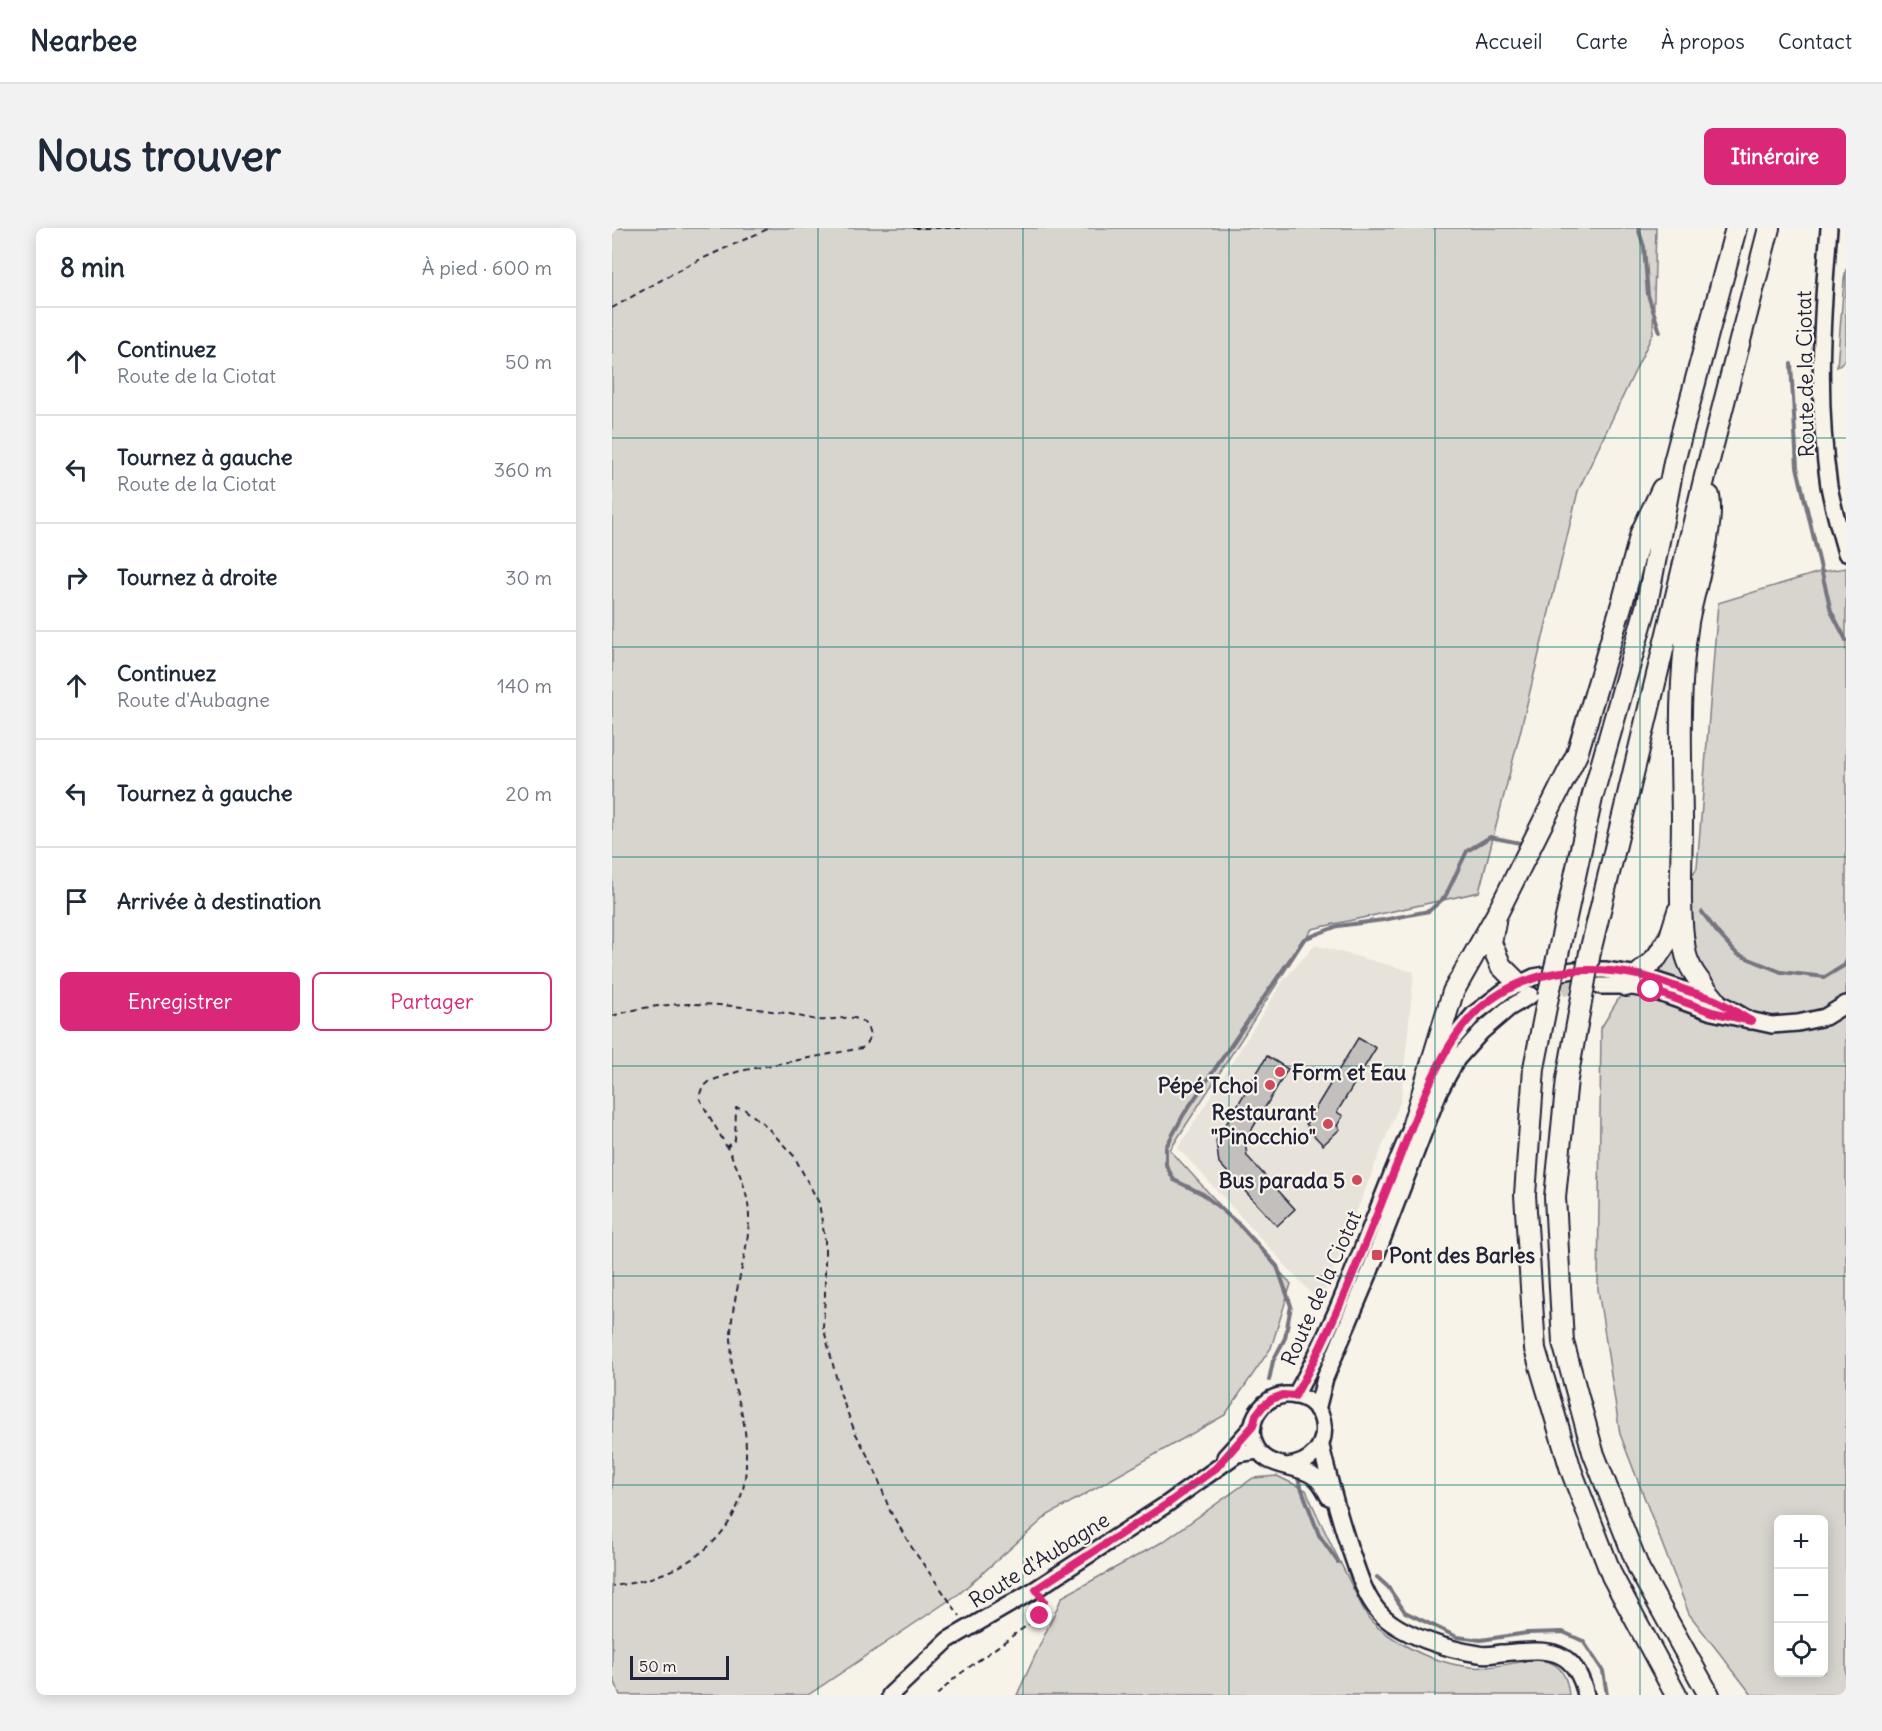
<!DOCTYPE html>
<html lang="fr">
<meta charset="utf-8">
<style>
body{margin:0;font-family:Delius,sans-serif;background:#f2f2f3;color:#1f2937}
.controls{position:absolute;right:18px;bottom:18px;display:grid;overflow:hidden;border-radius:9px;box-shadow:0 3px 15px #0003}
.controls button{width:54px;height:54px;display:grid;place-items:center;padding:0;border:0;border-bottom:2px solid #e0e1e3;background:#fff;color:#1f2937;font:30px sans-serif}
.scale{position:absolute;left:18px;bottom:15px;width:99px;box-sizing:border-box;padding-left:6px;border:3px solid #22223b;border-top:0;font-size:16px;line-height:21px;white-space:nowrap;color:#22223b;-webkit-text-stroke:4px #f7f3e8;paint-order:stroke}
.stop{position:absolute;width:18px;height:18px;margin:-14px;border:4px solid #db2777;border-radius:50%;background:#fff}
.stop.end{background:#db2777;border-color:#fff;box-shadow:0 2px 6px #0008}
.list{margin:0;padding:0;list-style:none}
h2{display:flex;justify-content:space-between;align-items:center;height:78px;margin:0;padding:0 24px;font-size:26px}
h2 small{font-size:20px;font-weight:400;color:#747a83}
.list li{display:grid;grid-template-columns:39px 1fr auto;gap:18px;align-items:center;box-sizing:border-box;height:108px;padding:0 24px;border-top:2px solid #e0e1e3}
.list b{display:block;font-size:22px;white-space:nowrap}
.list p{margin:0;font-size:20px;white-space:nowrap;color:#747a83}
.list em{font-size:20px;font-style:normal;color:#747a83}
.actions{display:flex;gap:12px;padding:18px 24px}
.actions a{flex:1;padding:14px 0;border:2px solid #db2777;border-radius:9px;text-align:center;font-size:21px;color:#db2777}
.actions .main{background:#db2777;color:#fff}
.icon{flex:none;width:33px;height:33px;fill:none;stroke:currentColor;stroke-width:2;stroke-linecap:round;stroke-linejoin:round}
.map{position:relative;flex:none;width:1234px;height:1467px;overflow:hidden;border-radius:9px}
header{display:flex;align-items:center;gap:36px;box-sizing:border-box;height:84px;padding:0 30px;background:#fff;border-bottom:2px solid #e0e1e3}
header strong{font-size:28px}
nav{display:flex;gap:33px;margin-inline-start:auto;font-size:21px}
.intro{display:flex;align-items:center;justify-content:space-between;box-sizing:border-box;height:144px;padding:0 36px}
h1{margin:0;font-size:42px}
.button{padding:15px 27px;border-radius:9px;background:#db2777;color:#fff;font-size:21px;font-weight:700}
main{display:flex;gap:36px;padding:0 36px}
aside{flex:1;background:#fff;border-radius:9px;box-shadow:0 3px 15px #0003}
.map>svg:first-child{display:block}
.built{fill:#e7e3db}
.green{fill:#d8d5cf;stroke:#7d7c85;stroke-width:1.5;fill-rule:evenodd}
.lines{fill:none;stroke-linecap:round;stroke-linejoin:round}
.stream{stroke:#76747f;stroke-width:4}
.building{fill:#c2bfbd;stroke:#22223b;stroke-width:1.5}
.secondary-tunnel{stroke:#ccc9c5;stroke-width:15;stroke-dasharray:15 8;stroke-linecap:butt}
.secondary-casing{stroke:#22223b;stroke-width:20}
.highway-casing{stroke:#22223b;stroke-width:24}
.path{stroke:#22223b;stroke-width:2;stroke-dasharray:6 4.5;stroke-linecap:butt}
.secondary{stroke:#f7f3e8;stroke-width:15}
.highway{stroke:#f7f3e8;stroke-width:20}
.highway-bridge-casing{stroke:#22223b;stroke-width:24;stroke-linecap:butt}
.highway-bridge{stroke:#f7f3e8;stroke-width:20}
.route{stroke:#db2777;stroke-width:8}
.grid{fill:none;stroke:#0f766e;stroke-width:1.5;stroke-opacity:0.55}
.poi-dot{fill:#d1495b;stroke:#f7f3e8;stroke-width:2}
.labels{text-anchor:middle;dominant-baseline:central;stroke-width:4.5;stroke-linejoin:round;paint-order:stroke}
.street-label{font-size:21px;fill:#22223b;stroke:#f7f3e8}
.poi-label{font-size:21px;font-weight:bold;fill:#22223b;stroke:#f7f3e8;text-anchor:end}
</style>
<header>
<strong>Nearbee</strong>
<nav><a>Accueil</a><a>Carte</a><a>À propos</a><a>Contact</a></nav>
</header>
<div class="intro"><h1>Nous trouver</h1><a class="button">Itinéraire</a></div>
<main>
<aside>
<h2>8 min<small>À pied · 600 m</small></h2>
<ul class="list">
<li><svg class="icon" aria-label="ahead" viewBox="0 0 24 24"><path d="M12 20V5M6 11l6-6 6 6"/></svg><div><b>Continuez</b><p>Route de la Ciotat</p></div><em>50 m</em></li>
<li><svg class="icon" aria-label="left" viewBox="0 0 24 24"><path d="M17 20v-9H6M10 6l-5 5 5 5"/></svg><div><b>Tournez à gauche</b><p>Route de la Ciotat</p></div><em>360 m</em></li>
<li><svg class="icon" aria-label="right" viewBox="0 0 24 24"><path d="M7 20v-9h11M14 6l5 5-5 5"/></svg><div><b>Tournez à droite</b></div><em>30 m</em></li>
<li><svg class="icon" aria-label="ahead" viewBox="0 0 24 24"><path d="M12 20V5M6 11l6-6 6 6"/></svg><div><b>Continuez</b><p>Route d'Aubagne</p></div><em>140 m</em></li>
<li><svg class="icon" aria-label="left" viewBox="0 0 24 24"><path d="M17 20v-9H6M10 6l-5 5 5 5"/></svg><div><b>Tournez à gauche</b></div><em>20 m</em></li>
<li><svg class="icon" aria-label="arrive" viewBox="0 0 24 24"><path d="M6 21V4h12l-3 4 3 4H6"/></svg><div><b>Arrivée à destination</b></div></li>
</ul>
<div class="actions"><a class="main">Enregistrer</a><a>Partager</a></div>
</aside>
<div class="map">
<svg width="1234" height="1467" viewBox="0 0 1234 1467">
<rect width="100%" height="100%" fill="#f7f3e8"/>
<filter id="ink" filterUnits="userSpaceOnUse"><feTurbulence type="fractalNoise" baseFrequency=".0167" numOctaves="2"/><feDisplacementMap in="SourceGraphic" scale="12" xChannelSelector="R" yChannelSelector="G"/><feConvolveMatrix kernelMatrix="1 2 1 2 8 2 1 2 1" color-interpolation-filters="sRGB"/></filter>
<g filter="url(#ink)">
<!-- built -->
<path class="built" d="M703,717L802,744L789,872L708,1075L566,920L671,753Z"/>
<!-- green -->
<path class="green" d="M0,0H1044L1041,105L966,263L908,505L867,664L700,701L558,922L679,1056L659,1120L613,1187L436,1287L348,1365L196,1467H8L0,1446Z
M1234,41V131L1225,139L1232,52Z
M1234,340V1467H1140L1077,1386L1008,1206L986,1061L989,800L1085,640L1106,375L1208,344ZM1166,1292H1212V1444H1166Z
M665,1248L694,1262C707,1293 722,1322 737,1352C743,1364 749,1378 756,1389C767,1404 799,1422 817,1429C835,1435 855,1441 875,1439C910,1437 952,1414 957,1467H405L450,1369L552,1313L641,1250Z"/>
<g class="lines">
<!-- stream -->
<path class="stream" d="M1026,0L1032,19L1036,67L1048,104
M1179,136L1185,239L1219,383L1234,412
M1090,684L1105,704L1125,726L1169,744L1213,749L1233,737L1234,734
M657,1152L661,1133L673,1110L679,1078L665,1038L629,998L591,966L562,952L554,937V919L572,886L692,711L726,698L771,692L817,683L833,669L855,623L878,609L908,615
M686,1251L707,1307L726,1334
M765,1349L776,1359L793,1384L845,1409L869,1412L915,1405L951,1404L971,1413L991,1443L995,1467"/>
</g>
<!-- building -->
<path class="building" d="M746,810L764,820L725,884L731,888L725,898L728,901L711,917L695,900L696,898L694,896Z
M655,828L676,841L633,913L635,928L683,981L665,998L607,935L604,913Z"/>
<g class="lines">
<!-- secondary-tunnel -->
<path class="secondary-tunnel" d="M928,765L959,759L981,758"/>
<defs>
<path id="secondary" d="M1217,0C1210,86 1204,172 1217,258C1221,280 1228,303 1234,325
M988,758H1014L1039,762L1100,784L1160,797L1186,795L1213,789L1234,776
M824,846L840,812L862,786L892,763L922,749L962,742H993L1027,747L1103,772L1139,793
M683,1168C733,1079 763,980 805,887
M705,1182L713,1150L757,1046L827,864L845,831L869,804L897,780L919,767
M709,1218C718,1255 727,1291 740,1327C747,1347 753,1368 767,1384C787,1407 838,1422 867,1426C874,1428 882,1426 889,1425C933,1422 962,1416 974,1467
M613,1229L641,1198
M675,1238C727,1233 721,1164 673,1167C664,1168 655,1172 649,1180C641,1189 638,1202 642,1214C652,1243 685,1234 704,1250C710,1255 713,1262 717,1269
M278,1467L336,1412L424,1361L555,1276L625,1226L646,1223"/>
<path id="highway" d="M1097,268C1103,300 1082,360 1076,394C1066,458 1069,524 1070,590C1070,632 1066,680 1073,722C1076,742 1091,757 1103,772
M883,694L879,715L889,738L906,755
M978,724L1093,248L1157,0
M945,731L980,570L1035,376L1062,234L1124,0
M1014,758L1045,729L1058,709L1066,683
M936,769L922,840L913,967L923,1121L959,1242L1000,1348L1064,1467
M970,769L955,851L943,969L951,1114L981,1224L1027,1341L1097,1467
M801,896L841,764L885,686L965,526L1011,372L1029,305L1050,261"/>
</defs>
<!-- secondary casing -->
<use href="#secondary" class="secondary-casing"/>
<!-- highway casing -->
<use href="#highway" class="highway-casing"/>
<!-- path -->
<path class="path" d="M301,0H354
M0,80L74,38L158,0
M0,788C58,769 119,776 178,786C188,788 196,791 206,792C221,794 248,781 256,801C260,810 256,814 250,820L128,843L98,853L90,860L87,869C104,903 130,937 136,976C142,1015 118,1068 119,1111C120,1121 119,1132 120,1142C122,1159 128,1175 131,1191C134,1204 134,1219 134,1232C135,1309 70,1350 0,1358
M114,920L123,912L124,880L132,881L152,896L182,928L207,975L213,1012V1068L211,1098L229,1168L243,1204L262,1240L278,1283L302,1323L348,1388
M325,1467L345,1448L428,1388L432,1372"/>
<!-- secondary -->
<use href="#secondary" class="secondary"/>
<!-- highway -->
<use href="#highway" class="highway"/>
<defs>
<path id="highway-bridge" d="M936,769L945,731
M970,769L978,724"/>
</defs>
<!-- highway-bridge casing -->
<use href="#highway-bridge" class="highway-bridge-casing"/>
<!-- highway-bridge -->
<use href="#highway-bridge" class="highway-bridge"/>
</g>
</g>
<g class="lines" filter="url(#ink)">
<!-- route -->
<path class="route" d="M428,1388L432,1373L424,1361L555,1276L604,1240L641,1198L644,1187L651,1178L660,1171L671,1167L683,1168C725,1093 755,1010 787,931C804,887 828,820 861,787C905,743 968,735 1026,747C1039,749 1052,755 1065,759C1077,764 1091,767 1103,772C1116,778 1127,786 1139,793L1100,784L1039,762"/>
</g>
<!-- grid -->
<path class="grid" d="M206,0V1467M411,0V1467M617,0V1467M823,0V1467M1028,0V1467M0,210H1234M0,419H1234M0,629H1234M0,838H1234M0,1048H1234M0,1257H1234"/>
<!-- markers -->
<g class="poi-dot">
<circle cx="668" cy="844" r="6"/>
<circle cx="658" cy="857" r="6"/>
<circle cx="716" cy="896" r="6"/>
<circle cx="745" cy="952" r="6"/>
<rect x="759" y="1021" width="12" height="12" rx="3"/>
</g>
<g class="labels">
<!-- street labels -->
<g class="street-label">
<text transform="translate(1193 146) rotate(-91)">Route de la Ciotat</text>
<text transform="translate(709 1060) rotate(-66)">Route de la Ciotat</text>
<text transform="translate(427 1332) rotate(-32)">Route d'Aubagne</text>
</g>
<!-- poi labels -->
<g class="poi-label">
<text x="680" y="844" text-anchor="start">Form et Eau</text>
<text x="646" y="857">Pépé Tchoi</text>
<text x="704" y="884">Restaurant<tspan x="704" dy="24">"Pinocchio"</tspan></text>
<text x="733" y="952">Bus parada 5</text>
<text x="777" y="1027" text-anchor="start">Pont des Barles</text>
</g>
</g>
</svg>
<div class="controls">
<button>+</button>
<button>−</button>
<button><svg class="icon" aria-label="locate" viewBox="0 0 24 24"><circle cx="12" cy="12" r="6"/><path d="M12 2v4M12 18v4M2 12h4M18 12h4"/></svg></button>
</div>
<div class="scale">50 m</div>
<div class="stop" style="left:1039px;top:762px"></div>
<div class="stop end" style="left:428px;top:1388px"></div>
</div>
</main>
